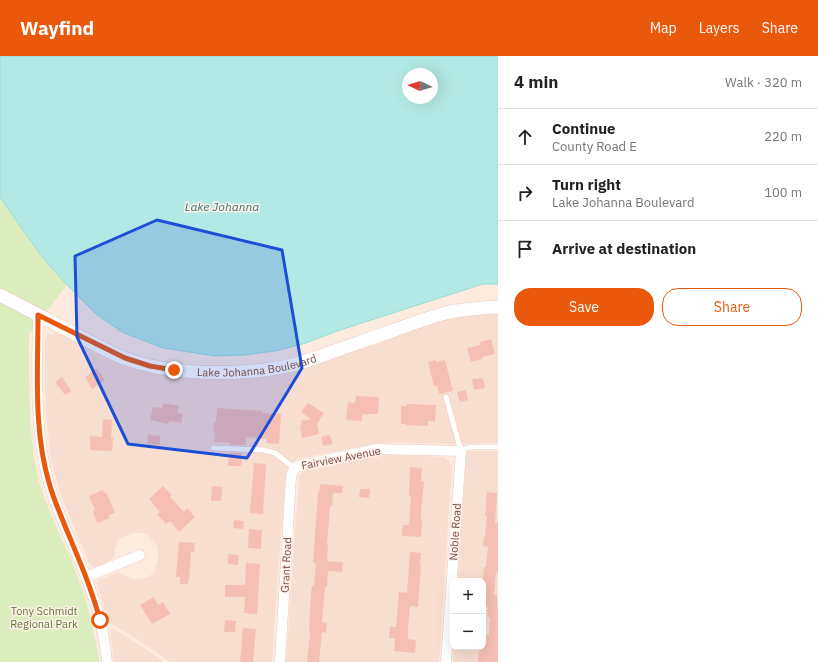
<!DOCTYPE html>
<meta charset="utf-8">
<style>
body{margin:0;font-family:"IBM Plex Sans",sans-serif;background:#f2f2f2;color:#222}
.controls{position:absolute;right:12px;bottom:12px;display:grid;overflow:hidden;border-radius:8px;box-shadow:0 4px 16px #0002}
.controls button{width:36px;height:36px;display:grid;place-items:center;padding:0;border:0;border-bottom:1px solid #e0e0e0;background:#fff;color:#222;font:20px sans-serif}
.compass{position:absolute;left:402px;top:12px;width:36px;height:36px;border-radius:50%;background:#fff;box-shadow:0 4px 16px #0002;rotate:274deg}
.stop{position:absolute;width:12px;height:12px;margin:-9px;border:3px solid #ea580c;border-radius:50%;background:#fff}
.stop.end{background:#ea580c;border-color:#fff;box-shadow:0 1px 4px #0008}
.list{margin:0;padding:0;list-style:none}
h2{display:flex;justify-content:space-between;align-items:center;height:52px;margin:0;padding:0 16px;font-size:17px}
h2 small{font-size:13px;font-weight:400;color:#767676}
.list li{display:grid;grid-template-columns:26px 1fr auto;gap:12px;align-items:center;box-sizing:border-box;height:56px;padding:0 16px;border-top:1px solid #e0e0e0}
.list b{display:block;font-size:15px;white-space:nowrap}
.list p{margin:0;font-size:13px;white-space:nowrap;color:#767676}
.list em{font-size:13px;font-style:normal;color:#767676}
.actions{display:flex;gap:8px;padding:12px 16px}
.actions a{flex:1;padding:9px 0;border:1px solid #ea580c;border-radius:16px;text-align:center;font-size:14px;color:#ea580c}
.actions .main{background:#ea580c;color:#fff}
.icon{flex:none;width:22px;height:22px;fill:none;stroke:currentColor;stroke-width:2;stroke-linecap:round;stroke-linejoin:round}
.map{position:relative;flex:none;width:498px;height:606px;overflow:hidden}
header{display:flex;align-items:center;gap:24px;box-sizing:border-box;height:56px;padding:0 20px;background:#ea580c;color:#fff}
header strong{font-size:19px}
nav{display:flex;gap:22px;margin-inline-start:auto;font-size:14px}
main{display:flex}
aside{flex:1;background:#fff}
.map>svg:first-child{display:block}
.residential{fill:#f8ddd1}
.green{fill:#dcedbd}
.water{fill:#b3e9e4;stroke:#98dcd6;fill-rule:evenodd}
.building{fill:#f6bfb5}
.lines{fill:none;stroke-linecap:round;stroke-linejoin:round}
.service-casing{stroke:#e8c9c0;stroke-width:6}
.minor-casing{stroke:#e8c9c0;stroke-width:11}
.tertiary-casing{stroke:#e8c9c0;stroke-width:14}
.service{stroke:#fff;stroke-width:5}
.minor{stroke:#fff;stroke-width:10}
.tertiary{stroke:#fff;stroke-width:13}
.route{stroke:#ea580c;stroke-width:5}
.marked{fill:#1d4ed8;fill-opacity:0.2;stroke:#1d4ed8;stroke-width:3;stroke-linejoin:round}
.labels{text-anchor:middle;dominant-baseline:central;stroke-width:3;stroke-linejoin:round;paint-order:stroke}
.street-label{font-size:11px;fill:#774b45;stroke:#fff0e8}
.park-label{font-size:11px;fill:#5b783a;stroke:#fff0e8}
.water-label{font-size:12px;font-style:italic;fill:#357772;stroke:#fff0e8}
</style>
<header>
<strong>Wayfind</strong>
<nav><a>Map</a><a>Layers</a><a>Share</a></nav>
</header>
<main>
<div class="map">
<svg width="498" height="606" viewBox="0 0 498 606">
<rect width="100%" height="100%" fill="#feebe0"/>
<!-- residential -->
<path class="residential" d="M498,257V388L491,387L454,388L395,386L380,387L297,403L289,409L287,413L285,422L272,606H170L137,583L108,566L97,528L99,524L117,517L134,523L145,522L148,521L152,518L155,515L158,504V494L156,488L148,480L143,477H134L125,480L118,484L115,492L114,500L111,504L95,511L92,510L89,507L62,442L54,416L51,402L46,358L45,284L48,277L52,279L54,276L62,279L109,302L136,313L176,321L197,323H223L294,315L327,305L427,269L449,263L477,258Z
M470,395H498V606H453L454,591H483V525H458L466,399L468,396Z
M391,399H401L444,401L449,405L452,411L439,606H286L299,421L300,418L305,415L372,401Z
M112,572L148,594L164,606H114L110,573Z"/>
<!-- green -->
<path class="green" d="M0,141L44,203L67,229L29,278L30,365L34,402L40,430L51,459L74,511L86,545L92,569L97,592L99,606H0Z"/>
<!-- water -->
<path class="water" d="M0,0H498V228H483L337,275L306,287L275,295L244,299L215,300L163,292L122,276L96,258L67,229L44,203L30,184L0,141ZM408,18H432V42H408Z"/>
<!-- building -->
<path class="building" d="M491,283L495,298L482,301V303L471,306L467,292L481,289L480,286Z
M436,304V306L445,304L453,335L439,338L437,330H434L428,306Z
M97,312L105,324L92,333L85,321Z
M62,321L71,335L65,339L55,326Z
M483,322L485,332L474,334L472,323Z
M466,334L468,344L460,346L457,336Z
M356,340L379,341L378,358H368V359L362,358V365L346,364L348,346L355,347Z
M163,347L179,350L177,357L183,358L181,367L169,365L168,368L150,364L153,351L162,352Z
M308,347L324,357L317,368L319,378L302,382L300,369H302L301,365L311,363L301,356Z
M407,348L436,349L435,365H428V370L406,369V368H401V350H407Z
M217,352L248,354L262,355V357L281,358L279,388L266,387L267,383L246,381V389H230V387L214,386L215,375H213L214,366H216Z
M103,363L112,364L111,382H113L112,395L90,394V380L102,381Z
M148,379L160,380V389L147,388Z
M330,379L333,388L323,390L321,381Z
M229,397H242L241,410H228Z
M254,407L266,408L263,458L250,457Z
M410,411L422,412L421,425H424L421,455V465H422L421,481L402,480L403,469H409L411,440H409Z
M320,428L343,430L342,437H333L332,450H330L327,488H328L327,505L343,506L342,516L328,515L327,531H325L322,566L327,567L326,577L322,576L319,606H307L310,576L309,575L311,538L312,530H314L316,507H313L318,437H319Z
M163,430L172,439L170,441L184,456L187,452L195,461L179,476L170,465L166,468L157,458L160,456L149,443Z
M212,430L222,431L221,445H211Z
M360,433H370L369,442L359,441Z
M103,434L104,437L106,436L115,457L108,459L110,462L97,467L93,455L95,454L89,440Z
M487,436L497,437L495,467H498V517L496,516L494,539H497V552H498V606H478L479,591H483V579H489L490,561H487L488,551H483V525L484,511H486L488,491L483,490L484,480L485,481L487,460H485Z
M234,464L244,465L243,473L233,472Z
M249,473L262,474L261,493L248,492Z
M179,486L195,487L194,496H191L189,524L188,523V528H180V521H176Z
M410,496L421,497L420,509H421L418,551L410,550L408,572V583L416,584L415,597L394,595L395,582H389L390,571H396L399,536L407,537Z
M228,498L239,499L238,509L228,508Z
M246,507L260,508L257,558L244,557L245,541H225V529H245Z
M154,541L158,549L163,546L170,558L152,568L140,549Z
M225,564L236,565L235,576H224Z
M243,572L256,573L253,606H240Z"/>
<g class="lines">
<defs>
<path id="service" d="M446,341L461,395L469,391H498
M213,392L264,394L275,397L294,412"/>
<path id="minor" d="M38,259C37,314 34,377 50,431C62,469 82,505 94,544C101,564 105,585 107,606
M86,521L140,499
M280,606L291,421L294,412L299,410L377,393L461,395L446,606"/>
<g id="tertiary">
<path id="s1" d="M0,239C27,253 54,267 81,281C95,288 109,296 124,302C173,321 260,321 309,304C336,295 363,285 389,276C409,269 429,261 450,256C466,253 482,252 498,251"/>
</g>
</defs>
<!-- service casing -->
<use href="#service" class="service-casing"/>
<!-- minor casing -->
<use href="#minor" class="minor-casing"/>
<!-- tertiary casing -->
<use href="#tertiary" class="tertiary-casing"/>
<!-- service -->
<use href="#service" class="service"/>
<!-- minor -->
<use href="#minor" class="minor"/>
<!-- tertiary -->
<use href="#tertiary" class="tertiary"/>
</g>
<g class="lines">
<!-- route -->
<path class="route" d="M100,564C91,531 78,501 65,470C60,457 54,444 50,430C33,376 38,315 38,259L125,302L150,310L174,314"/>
</g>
<!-- marked area -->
<path class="marked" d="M157,164L282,194L302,312L247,402L128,388L77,281L75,200Z"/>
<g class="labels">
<!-- street labels -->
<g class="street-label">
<text stroke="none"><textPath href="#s1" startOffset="274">Lake Johanna Boulevard</textPath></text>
<text transform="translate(341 402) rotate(-11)">Fairview Avenue</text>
<text transform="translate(455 476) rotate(-86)">Noble Road</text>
<text transform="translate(286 509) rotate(-87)">Grant Road</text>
</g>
<!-- park labels -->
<g class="park-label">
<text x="44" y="555">Tony Schmidt<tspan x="44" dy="13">Regional Park</tspan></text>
</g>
<!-- water labels -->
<g class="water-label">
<text x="222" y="150">Lake Johanna</text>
</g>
</g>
</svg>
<div class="controls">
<button>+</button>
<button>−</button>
</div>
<svg class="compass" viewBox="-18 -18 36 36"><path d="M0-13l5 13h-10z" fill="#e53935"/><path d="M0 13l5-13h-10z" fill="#767676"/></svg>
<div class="stop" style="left:100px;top:564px"></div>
<div class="stop end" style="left:174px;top:314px"></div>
</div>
<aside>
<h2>4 min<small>Walk · 320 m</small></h2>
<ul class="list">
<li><svg class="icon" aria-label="ahead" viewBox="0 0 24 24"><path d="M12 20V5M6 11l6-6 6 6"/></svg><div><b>Continue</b><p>County Road E</p></div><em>220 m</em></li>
<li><svg class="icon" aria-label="right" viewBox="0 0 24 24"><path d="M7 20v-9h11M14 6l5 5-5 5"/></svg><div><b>Turn right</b><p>Lake Johanna Boulevard</p></div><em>100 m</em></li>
<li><svg class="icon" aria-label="arrive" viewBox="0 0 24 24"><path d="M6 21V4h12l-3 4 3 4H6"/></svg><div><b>Arrive at destination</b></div></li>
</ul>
<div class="actions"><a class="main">Save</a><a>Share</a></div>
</aside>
</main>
